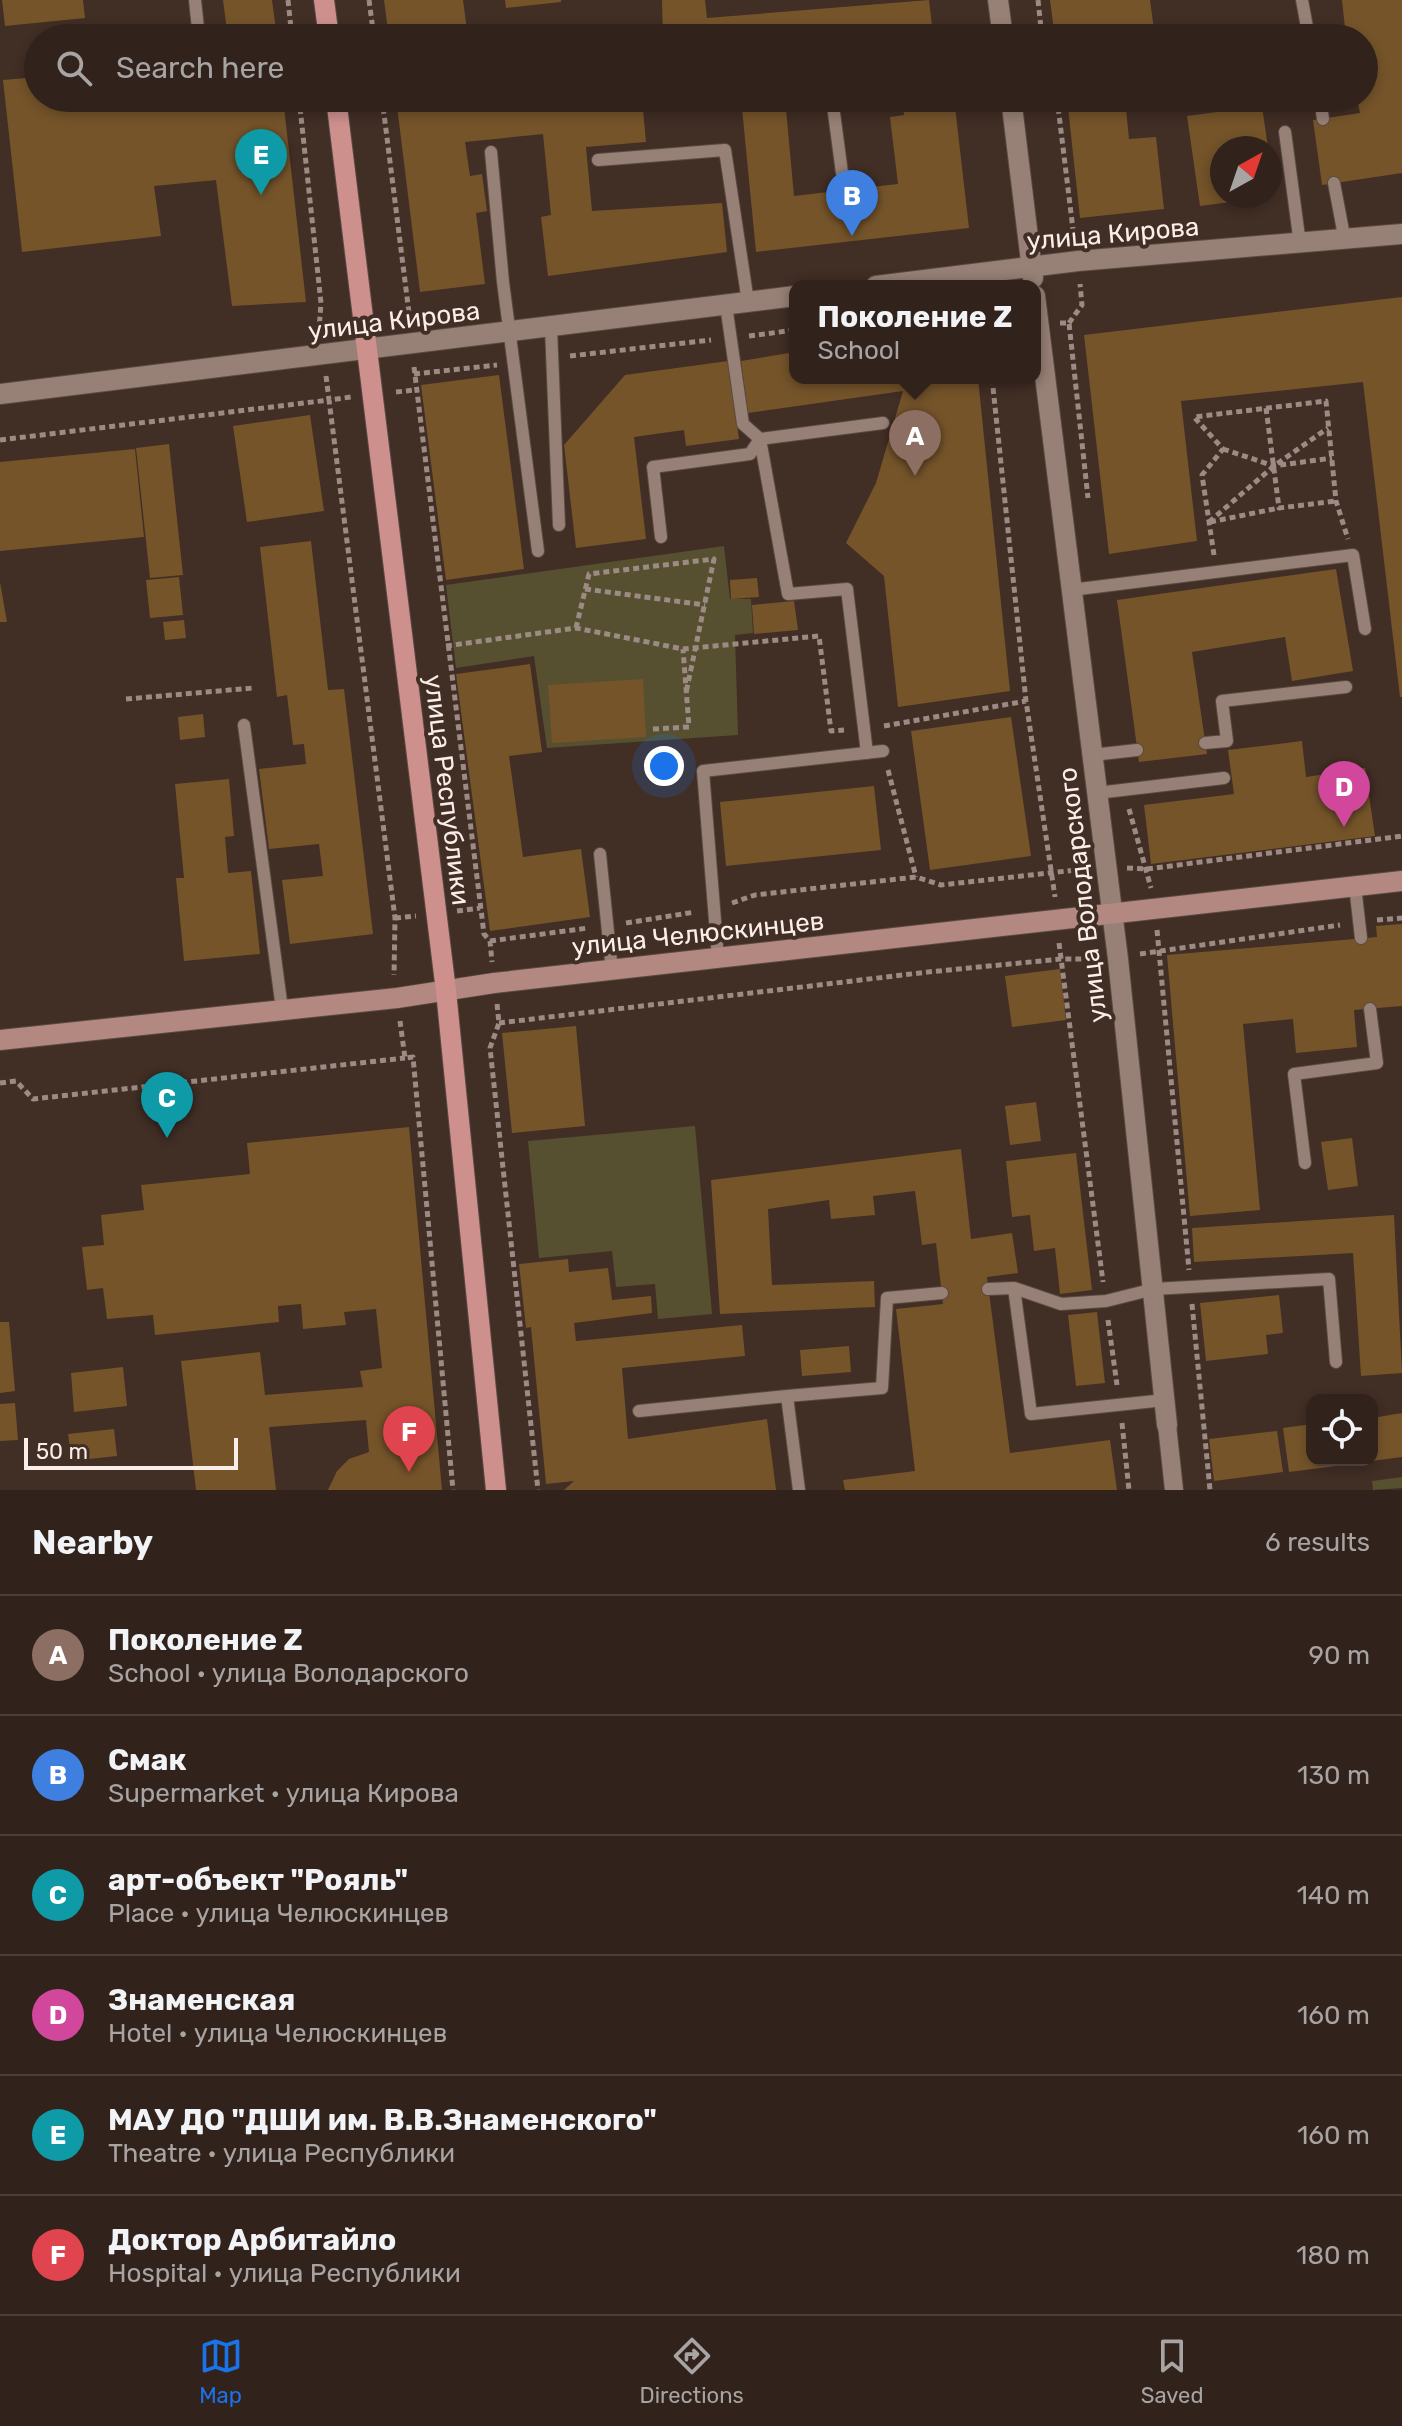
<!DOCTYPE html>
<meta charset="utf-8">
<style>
body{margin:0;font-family:Rubik,sans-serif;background:#3d2f29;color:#f1f3f6}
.controls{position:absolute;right:24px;bottom:24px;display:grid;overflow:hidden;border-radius:16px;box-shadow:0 4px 12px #0003}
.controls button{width:72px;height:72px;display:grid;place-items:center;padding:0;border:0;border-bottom:2px solid #4c3f3b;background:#31221c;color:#f1f3f6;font:40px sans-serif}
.compass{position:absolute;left:1210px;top:136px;width:72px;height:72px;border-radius:50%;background:#31221c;box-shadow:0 4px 12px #0003;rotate:40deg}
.scale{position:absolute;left:24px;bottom:20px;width:214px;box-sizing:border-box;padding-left:8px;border:4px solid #fbeee9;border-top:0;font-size:22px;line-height:28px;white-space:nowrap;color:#fbeee9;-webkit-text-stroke:6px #412e25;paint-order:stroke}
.you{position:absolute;left:664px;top:766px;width:28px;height:28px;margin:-20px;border:6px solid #fff;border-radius:50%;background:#1a73e8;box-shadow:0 0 0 12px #1a73e833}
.badge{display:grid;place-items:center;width:52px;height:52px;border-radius:50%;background:#1a73e8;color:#fff;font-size:26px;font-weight:700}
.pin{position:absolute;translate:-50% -66px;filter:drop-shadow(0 2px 4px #0008)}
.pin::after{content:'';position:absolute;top:42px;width:28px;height:24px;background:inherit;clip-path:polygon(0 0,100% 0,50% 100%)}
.popup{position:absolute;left:789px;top:280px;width:252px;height:104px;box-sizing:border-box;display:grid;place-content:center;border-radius:16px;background:#31221c;filter:drop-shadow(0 2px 6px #0005);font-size:26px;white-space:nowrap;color:#a8a4a3}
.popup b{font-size:30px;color:#f1f3f6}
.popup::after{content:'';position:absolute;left:50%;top:100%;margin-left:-16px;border:16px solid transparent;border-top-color:#31221c}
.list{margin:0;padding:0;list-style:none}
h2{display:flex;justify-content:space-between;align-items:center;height:104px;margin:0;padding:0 32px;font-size:34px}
h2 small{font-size:26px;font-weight:400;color:#a8a4a3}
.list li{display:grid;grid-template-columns:52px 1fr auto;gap:24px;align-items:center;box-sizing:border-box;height:120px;padding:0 32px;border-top:2px solid #4c3f3b}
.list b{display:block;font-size:30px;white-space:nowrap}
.list p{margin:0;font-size:26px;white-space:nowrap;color:#a8a4a3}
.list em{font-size:26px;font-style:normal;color:#a8a4a3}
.icon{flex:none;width:44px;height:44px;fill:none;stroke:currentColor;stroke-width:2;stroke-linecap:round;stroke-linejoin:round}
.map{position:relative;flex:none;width:1402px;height:1490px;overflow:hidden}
.search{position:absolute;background:#31221c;box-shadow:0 4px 12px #0003;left:24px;right:24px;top:24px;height:88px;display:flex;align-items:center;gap:20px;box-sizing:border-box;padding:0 28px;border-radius:44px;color:#a8a4a3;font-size:30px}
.sheet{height:824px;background:#31221c}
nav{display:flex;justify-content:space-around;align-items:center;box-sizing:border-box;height:112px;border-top:2px solid #4c3f3b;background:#31221c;font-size:22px;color:#a8a4a3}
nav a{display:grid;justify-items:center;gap:4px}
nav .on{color:#1a73e8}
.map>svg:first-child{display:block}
.green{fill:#565030}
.building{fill:#75542a}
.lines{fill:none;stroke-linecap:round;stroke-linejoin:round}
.service-casing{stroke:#5a4a43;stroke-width:14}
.pedestrian-casing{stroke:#5a4a43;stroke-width:20}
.minor-casing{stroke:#5a4a43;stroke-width:22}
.secondary-casing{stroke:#5a4a43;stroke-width:22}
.primary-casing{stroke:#5a4a43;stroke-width:22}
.path{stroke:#9b8b84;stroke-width:5;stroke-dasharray:6 4;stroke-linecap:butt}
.service{stroke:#978076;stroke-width:12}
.pedestrian{stroke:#978076;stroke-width:18}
.minor{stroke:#978076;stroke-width:20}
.secondary{stroke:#b28881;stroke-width:20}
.primary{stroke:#cd908d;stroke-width:20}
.labels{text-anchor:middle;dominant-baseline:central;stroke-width:8;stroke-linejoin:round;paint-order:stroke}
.street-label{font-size:26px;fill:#fbeee9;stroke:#412e25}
</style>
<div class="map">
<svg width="1402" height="1490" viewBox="0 0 1402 1490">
<rect width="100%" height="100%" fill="#412e25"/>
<!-- green -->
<path class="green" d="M724,546L730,599H751L753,633L735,635L738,735L547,748L534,656L456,668L446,585Z
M695,1126L712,1314L658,1319L655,1284L616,1287L612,1251L539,1258L528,1141Z
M1402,1477V1488L1373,1490L1372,1481Z"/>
<!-- building -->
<path class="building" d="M2,0H83L85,18L5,26Z
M223,0H272L277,38H228Z
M384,0H463L468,38H389Z
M505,0H561V2L506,8Z
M662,0H705L707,18L929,0L933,34L663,38Z
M1050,0H1150L1154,30L1094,38H1055Z
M1342,0H1402V173L1322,185L1313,120L1360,113L1357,98H1364V38H1346Z
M38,77V98H283L306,302L232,306L216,180L154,186L161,236L22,252L3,80Z
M396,98H642L646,142L586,147L592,211L722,203L727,252L548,276L541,217L551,215L543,134L465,142L470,176L482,174L487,211L476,213L485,284L420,292Z
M741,98H785L794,196L898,184L890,117L904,115L902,98H954L969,228L756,252Z
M1067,98H1125L1129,139L1156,137L1164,209L1080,218Z
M1262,106L1268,148H1222V196L1262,198L1200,206L1187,116Z
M1402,297V697H1400L1363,382L1181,401L1197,541L1109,554L1084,335Z
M795,352V378H978L1010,691L898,707L884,576L846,543L876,483L903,391L748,413L741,361Z
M728,361L739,439L686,446L684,430L634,437L646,539L576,548L564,445L625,375Z
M499,375L524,569L446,580L421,385Z
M310,415L324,511L247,522L233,426Z
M169,444L183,575L150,578L136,448Z
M135,449L144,537L0,551V462Z
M311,541L328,690L344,689L373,934L290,944L282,880L323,876L319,844L269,849L259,769L306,764L304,744L293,745L287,695L277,697L260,547Z
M1336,569L1353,671L1292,681L1285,637L1192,652L1207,754L1139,762L1117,600Z
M179,577L183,615L150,618L146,580Z
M757,578L759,597L731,599L730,580Z
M0,582L7,622H0Z
M794,601L798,630L754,634L752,605Z
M184,620L186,638L165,640L163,622Z
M530,664L542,752L509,756L523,857L581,849L590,917L490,931L456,674Z
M643,679L646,737L552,743L548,685Z
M203,714L205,737L180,740L178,717Z
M1011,717L1031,856L930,870L911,731Z
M1302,741L1306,777L1365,768L1375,836L1151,864L1144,805L1234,794L1228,750Z
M229,779L234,836L225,837L228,873L251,871L260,954L184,961L176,878H184L175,784Z
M874,786L881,850L726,866L720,802Z
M1402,924V1006L1354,1010L1357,1047L1296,1053L1293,1019L1243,1024L1260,1210L1190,1216L1167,955L1377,937L1376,926Z
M1060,969L1066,1020L1012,1027L1005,976Z
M576,1026L585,1126L512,1133L502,1033Z
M1036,1102L1041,1141L1010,1145L1005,1106Z
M409,1127L442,1490H328L337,1471L349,1459L369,1452L366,1420L269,1427L276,1490H196L181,1361L260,1352L265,1395L363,1387L360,1371L382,1368L376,1309L344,1312L346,1325L303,1329L301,1304L278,1306L279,1322L155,1335L153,1315L107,1319L103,1288L87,1290L82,1247L104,1245L101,1215L144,1210L141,1185L250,1174L247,1143Z
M1352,1138L1358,1186L1328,1190L1321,1142Z
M961,1149L971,1239L1012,1233L1018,1273L987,1277L1010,1453L1110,1440L1117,1490H845L843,1480L915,1471L896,1309L943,1304L936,1243L922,1245L915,1191L873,1196L875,1215L831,1219L829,1200L768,1209L772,1285L874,1281L875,1307L720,1314L711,1180Z
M1076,1153L1092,1290L1060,1294L1055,1248L1034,1251L1030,1215L1012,1217L1006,1161Z
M1394,1215L1402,1373L1361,1376L1353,1253L1194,1262L1192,1228Z
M568,1259L569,1272L608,1268L612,1300L651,1296L652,1313L574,1323L576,1341L742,1325L745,1356L622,1368L628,1439L767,1419L776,1490H564L574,1481L546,1484L531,1327L526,1328L519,1264Z
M1279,1295L1283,1333L1266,1335L1268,1354L1206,1361L1200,1303Z
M1097,1312L1105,1383L1076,1386L1068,1315Z
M0,1322H9L15,1391L0,1393Z
M849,1346L851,1372L802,1376L800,1350Z
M123,1367L127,1406L74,1412L71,1373Z
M15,1403L18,1440L0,1441V1404Z
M1402,1413V1457L1372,1461V1418Z
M1312,1424V1460H1335L1336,1466L1289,1472L1283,1428Z
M114,1429L117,1456L72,1461L68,1434Z
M1277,1431L1283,1472L1214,1481L1209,1439Z"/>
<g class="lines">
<defs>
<path id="service" d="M195,0L199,38
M1302,0L1309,38
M832,98L842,173
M1320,98L1323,119
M1285,132L1300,244
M491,152L503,282L538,551
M598,160L725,150L748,302
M1334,183L1345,241
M726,305L743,424L760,439L883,423
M551,328L559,525
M760,439L788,594L847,589L867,753
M661,537L653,467L750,454L760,439
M1071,590L1353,555L1365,629
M244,725L282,1009
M1205,743L1227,741L1222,701L1346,687
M1092,755L1137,750
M1097,793L1224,778
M600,854L612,971
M1355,886L1361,938
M718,958L703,771L883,751
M1305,1163L1294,1074L1377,1063L1370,1009
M1014,1288L1061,1304L1106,1301L1154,1289L1329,1279L1336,1362
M988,1289L1014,1288L1031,1414L1165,1400
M639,1411L787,1396
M799,1490L787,1396L882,1388L887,1298L942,1293"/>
<path id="pedestrian" d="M1167,1425L1174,1490"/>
<path id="minor" d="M998,0L1003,38
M1011,98L1033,278
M876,286L1078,261L1402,234
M1035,296L1118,959L1167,1425
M0,394L795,296"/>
<path id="secondary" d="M0,1040L397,998L494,983L1402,881"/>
<path id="primary" d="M324,0L329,38
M336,98L446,991L496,1490"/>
</defs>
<!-- service casing -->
<use href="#service" class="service-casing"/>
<!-- pedestrian casing -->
<use href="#pedestrian" class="pedestrian-casing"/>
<!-- minor casing -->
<use href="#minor" class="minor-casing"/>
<!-- secondary casing -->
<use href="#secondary" class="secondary-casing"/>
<!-- primary casing -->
<use href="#primary" class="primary-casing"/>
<!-- path -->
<path class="path" d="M288,0L292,38
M369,0L374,38
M1038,0L1042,38
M299,98L321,303L319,330
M382,98L410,321
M1057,98L1074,238
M1060,323H1069L1088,498
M1069,323L1082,305L1080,284
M749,336L795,330
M570,356L711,340
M414,367L484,934L490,941L492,962
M414,374L497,365
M326,376L329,400L351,397
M992,378L1026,701L1055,897
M396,392L415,390
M1266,408L1279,508L1336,501
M0,440L329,400L395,918L394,975
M1223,449L1274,466L1332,458
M1209,522L1274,466L1328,428
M1210,522L1279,508
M1214,555L1202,475L1223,449L1194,417L1326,401L1336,501L1348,539
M585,589L705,605
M576,628L589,574L714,559L686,693
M446,646L576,628L683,649L819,636L831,731L844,730
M126,699L253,688
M884,726L1026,701
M653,729L689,727L683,649
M888,770L916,877
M1129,809L1151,888
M1127,868L1147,869L1402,836
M732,903L755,895L916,877L941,885L1085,869
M457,911L480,908
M395,918L416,916
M1377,920L1402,918
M626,923L695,912
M1157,930L1189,1270
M490,941L588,928
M1059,943L1103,1282
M1140,954L1340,925
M497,1004L499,1023L490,1048L538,1490
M400,1021L405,1058L413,1057L453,1490
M499,1023L928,972L1061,959H1094
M0,1083L16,1081L33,1099L405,1058
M1192,1304L1210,1490
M1108,1320L1117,1385
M1122,1423L1129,1490"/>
<!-- service -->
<use href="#service" class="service"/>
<!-- pedestrian -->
<use href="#pedestrian" class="pedestrian"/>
<!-- minor -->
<use href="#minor" class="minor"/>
<!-- secondary -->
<use href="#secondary" class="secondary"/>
<!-- primary -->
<use href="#primary" class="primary"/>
</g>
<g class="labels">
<!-- street labels -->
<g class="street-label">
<text transform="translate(1113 234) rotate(-5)">улица Кирова</text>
<text transform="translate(394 321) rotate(-7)">улица Кирова</text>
<text transform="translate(447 790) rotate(83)">улица Республики</text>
<text transform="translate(1083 895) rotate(-97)">улица Володарского</text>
<text transform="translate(698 934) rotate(-6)">улица Челюскинцев</text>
</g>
</g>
</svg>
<div class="controls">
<button><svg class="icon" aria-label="locate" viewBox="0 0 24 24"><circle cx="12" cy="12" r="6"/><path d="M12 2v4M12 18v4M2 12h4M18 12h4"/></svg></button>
</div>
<svg class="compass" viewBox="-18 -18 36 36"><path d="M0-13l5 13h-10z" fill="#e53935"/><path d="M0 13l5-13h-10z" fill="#a8a4a3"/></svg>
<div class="scale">50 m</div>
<div class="you"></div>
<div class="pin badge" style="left:915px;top:476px;background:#8d6e63">A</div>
<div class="popup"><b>Поколение Z</b>School</div>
<div class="pin badge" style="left:852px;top:236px;background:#3f7fe0">B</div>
<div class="pin badge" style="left:167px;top:1138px;background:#0f9aa8">C</div>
<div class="pin badge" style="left:1344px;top:827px;background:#d1479c">D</div>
<div class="pin badge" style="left:261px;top:195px;background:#0f9aa8">E</div>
<div class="pin badge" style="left:409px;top:1472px;background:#e0444e">F</div>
<div class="search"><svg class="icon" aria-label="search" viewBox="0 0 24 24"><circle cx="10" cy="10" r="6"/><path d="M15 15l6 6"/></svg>Search here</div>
</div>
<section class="sheet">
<h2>Nearby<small>6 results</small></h2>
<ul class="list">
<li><span class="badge" style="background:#8d6e63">A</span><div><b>Поколение Z</b><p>School · улица Володарского</p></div><em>90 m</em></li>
<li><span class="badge" style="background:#3f7fe0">B</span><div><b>Смак</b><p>Supermarket · улица Кирова</p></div><em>130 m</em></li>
<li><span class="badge" style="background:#0f9aa8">C</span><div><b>арт-объект &quot;Рояль&quot;</b><p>Place · улица Челюскинцев</p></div><em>140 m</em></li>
<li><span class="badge" style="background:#d1479c">D</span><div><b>Знаменская</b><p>Hotel · улица Челюскинцев</p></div><em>160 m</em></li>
<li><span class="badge" style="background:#0f9aa8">E</span><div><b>МАУ ДО &quot;ДШИ им. В.В.Знаменского&quot;</b><p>Theatre · улица Республики</p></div><em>160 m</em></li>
<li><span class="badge" style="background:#e0444e">F</span><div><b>Доктор Арбитайло</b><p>Hospital · улица Республики</p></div><em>180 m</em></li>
</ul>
</section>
<nav>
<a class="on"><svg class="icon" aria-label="map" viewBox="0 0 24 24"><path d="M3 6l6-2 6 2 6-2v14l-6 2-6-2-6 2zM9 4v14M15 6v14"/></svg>Map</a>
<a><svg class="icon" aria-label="directions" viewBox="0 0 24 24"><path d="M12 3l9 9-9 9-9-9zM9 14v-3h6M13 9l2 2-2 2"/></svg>Directions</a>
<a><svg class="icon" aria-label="saved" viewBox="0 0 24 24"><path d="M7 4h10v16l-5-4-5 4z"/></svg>Saved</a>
</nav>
